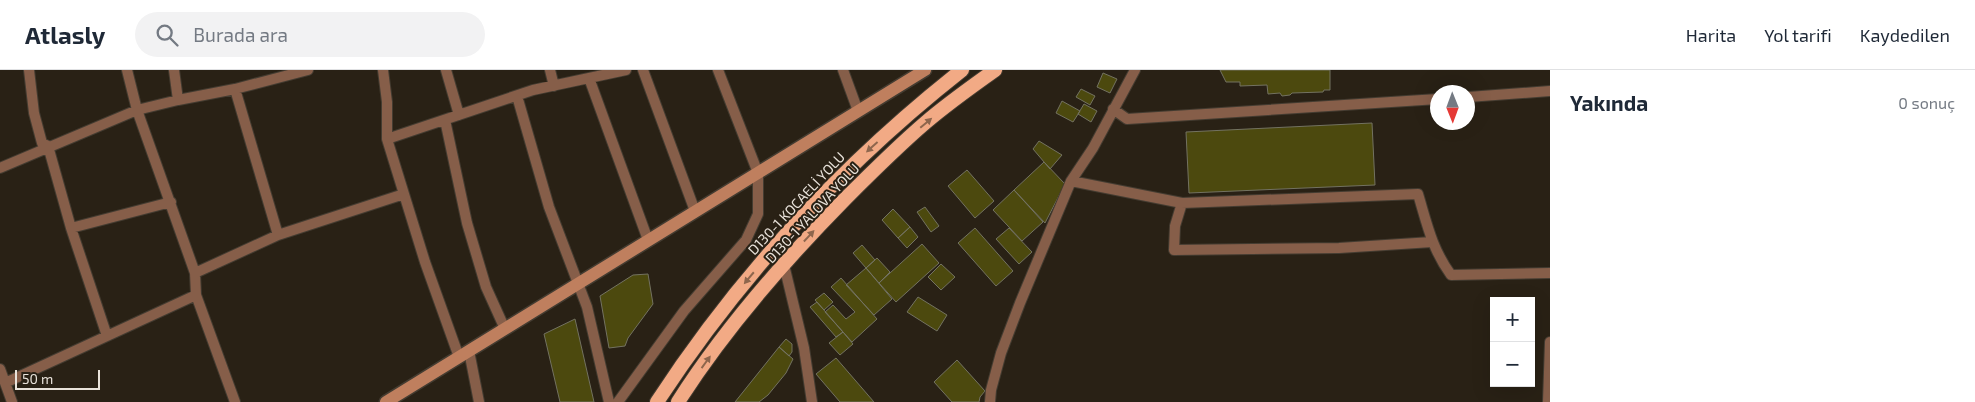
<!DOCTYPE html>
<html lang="tr">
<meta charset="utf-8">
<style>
body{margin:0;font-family:"Exo 2",sans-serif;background:#f2f2f3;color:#1f2937}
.controls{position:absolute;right:15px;bottom:15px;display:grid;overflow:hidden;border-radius:0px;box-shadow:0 5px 20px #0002}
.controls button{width:45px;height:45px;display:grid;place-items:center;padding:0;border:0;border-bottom:1px solid #e0e1e3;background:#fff;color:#1f2937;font:25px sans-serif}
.compass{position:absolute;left:1430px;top:15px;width:45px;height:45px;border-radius:50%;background:#fff;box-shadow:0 5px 20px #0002;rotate:179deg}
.scale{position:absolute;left:15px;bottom:12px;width:85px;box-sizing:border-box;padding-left:5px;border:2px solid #e9e3db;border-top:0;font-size:14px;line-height:18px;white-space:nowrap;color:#e9e3db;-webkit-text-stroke:4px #292115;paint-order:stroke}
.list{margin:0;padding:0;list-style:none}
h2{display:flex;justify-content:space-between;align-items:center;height:65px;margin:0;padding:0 20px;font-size:21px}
h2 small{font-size:16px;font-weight:400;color:#747a83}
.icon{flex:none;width:28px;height:28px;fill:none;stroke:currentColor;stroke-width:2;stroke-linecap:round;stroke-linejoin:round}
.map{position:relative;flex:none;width:1550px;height:332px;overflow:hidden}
header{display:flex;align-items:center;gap:30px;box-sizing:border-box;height:70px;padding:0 25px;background:#fff;border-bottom:1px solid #e0e1e3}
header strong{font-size:24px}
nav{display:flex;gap:28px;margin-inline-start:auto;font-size:18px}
.search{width:350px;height:45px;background:#f2f2f3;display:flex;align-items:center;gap:12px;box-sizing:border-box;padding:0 18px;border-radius:28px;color:#747a83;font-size:19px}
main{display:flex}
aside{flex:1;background:#fff}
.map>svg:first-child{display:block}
.building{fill:#4c490e;stroke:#737261}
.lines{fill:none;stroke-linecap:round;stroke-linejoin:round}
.minor-casing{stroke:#443c31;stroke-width:12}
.secondary-casing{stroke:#443c31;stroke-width:15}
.trunk-casing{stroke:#443c31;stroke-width:16}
.minor{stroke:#865e49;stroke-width:10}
.secondary{stroke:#bf7f5e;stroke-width:12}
.trunk{stroke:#f2aa85;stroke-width:14}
.oneway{fill:#8e664d}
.labels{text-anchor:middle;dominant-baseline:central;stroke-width:4;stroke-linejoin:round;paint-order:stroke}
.street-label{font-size:14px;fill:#e9e3db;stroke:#292115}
</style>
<header>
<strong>Atlasly</strong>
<div class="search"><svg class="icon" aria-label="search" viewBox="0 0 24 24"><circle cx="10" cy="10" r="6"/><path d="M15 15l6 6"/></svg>Burada ara</div>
<nav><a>Harita</a><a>Yol tarifi</a><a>Kaydedilen</a></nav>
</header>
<main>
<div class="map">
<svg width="1550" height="332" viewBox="0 0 1550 332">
<rect width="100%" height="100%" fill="#292115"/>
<!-- building -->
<path class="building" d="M1220,0H1330V20H1324L1323,22L1292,23L1290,25L1282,26L1280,23L1268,24L1267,15L1240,16V12H1226Z
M1103,3L1117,9L1110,23L1097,17Z
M1081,19L1095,26L1090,35L1076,27Z
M1062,31L1080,41L1073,52L1056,43Z
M1084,34L1097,41L1091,52L1078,44Z
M1372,53L1375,115L1189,123L1186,62Z
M1039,71L1062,85L1050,99L1033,79Z
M1044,92L1065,114L1045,153L1014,120Z
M967,100L994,131L975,148L948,116Z
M1014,120L1043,152L1022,171L993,140Z
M925,137L939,156L931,162L917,142Z
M893,139L910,157L898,168L882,150Z
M910,157L918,167L907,178L898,168Z
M975,158L1013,201L996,216L958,173Z
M1009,158L1032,182L1019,194L996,169Z
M922,174L939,193L896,232L879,213Z
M862,175L875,190L866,198L853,183Z
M877,188L890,202L879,213L866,198Z
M941,194L955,207L941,220L928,207Z
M866,198L892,229L874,245L846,215Z
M648,204L653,234L628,268L625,276L609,278L600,226L633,205Z
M841,208L877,249L852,272L825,242L833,235L846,249L855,242L831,217Z
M824,223L833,232L824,240L815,230Z
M918,227L947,245L937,261L907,242Z
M817,232L843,262L836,267L810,237Z
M575,249L594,332H560L544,264Z
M843,262L853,274L840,285L829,273Z
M786,269L792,274V282L789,286L779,277Z
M779,277L793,289L786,303L768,325L759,332H735Z
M836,288L874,332H840L816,304Z
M957,290L985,321L980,327L979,332H952L934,312Z"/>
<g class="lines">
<defs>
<path id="minor" d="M29,0L34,43L42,73L48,76L71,158L107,266
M127,0L137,40L195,203L196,225L235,332
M174,0L178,30
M383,0L387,32V69L425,192L459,287
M446,0L459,45
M550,0L554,16
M643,0L695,141
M843,0L858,41
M589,8L648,170
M235,19L278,165
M517,26L549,137L587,237L609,332
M1468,27L1550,21
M1113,39L1127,49L1438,29
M445,50L467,153L486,217L505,259
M387,69L533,20L626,0
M0,98L137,40L178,30L235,19L308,0
M1071,111L1182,133L1418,124C1427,154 1432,179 1451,205L1550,203
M1182,133L1175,156L1174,180L1339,178L1432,172
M71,158L171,132
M784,195L804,278L812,332
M195,203L278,165L404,124
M469,281L479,332
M0,299L12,332
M5,313L196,225
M618,332L684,241L746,170L758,144V103L718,0
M990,332L991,320L1001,283L1020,233L1071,111L1093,78L1135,0
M1548,332L1550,272"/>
<path id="secondary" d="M386,332L925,0"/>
<path id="trunk" d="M657,332C740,205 844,93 962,0
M678,332C725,258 784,191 845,129C871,103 897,77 925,53C947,34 971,17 995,0"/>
</defs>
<!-- minor casing -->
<use href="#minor" class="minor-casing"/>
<!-- secondary casing -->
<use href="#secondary" class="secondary-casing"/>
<!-- trunk casing -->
<use href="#trunk" class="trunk-casing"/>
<!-- minor -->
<use href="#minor" class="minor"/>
<!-- secondary -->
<use href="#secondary" class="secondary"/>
<!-- trunk -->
<use href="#trunk" class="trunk"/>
</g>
<!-- one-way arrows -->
<defs><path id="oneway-solid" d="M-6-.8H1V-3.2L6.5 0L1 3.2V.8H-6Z" transform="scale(1.25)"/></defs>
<g class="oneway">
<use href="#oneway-solid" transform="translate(926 53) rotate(-40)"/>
<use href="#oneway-solid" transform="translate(872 77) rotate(138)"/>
<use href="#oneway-solid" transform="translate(809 166) rotate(-47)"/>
<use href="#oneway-solid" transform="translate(749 208) rotate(130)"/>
<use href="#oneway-solid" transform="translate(706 292) rotate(-54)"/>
</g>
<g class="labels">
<!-- street labels -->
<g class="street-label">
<text transform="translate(796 133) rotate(-47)">D130-1 KOCAELİ YOLU</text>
<text transform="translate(812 143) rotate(-47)">D130-1 YALOVA YOLU</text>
</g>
</g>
</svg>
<div class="controls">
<button>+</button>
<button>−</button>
</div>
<svg class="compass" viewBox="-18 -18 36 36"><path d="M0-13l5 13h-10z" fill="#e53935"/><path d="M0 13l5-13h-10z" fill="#747a83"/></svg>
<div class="scale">50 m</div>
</div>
<aside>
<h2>Yakında<small>0 sonuç</small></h2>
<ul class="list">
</ul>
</aside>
</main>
